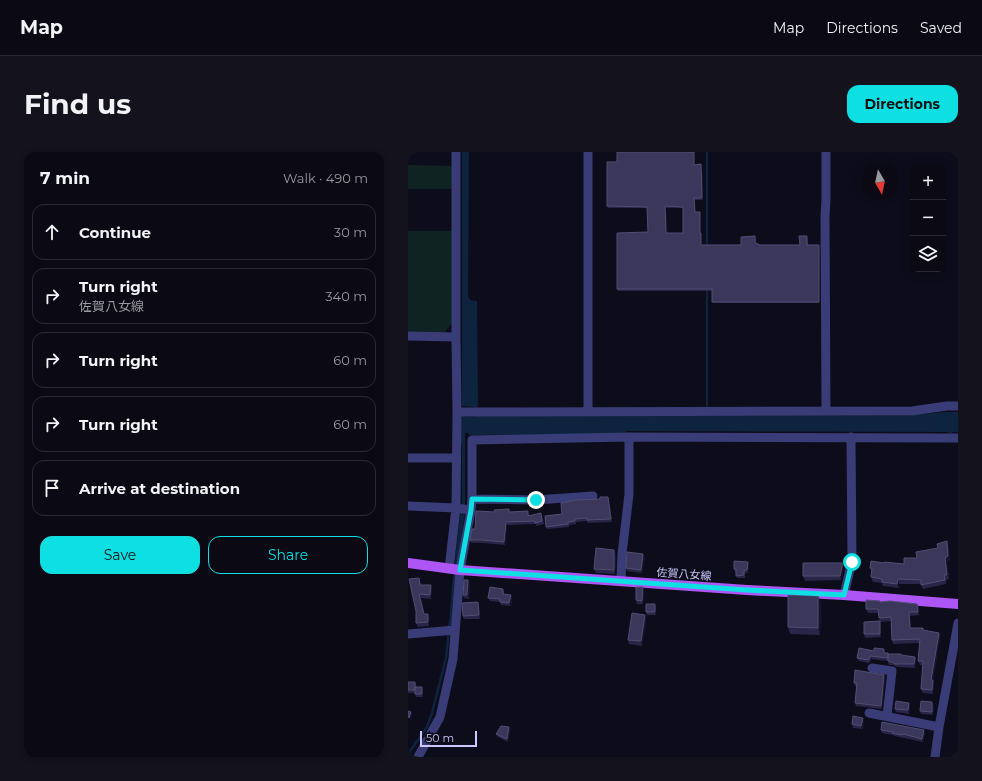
<!DOCTYPE html>
<meta charset="utf-8">
<style>
body{margin:0;font-family:Montserrat,"Noto Sans JP",sans-serif;background:#13121d;color:#f1f3f6}
.controls{position:absolute;right:12px;top:12px;display:grid;overflow:hidden;border-radius:8px;box-shadow:0 2px 10px #0003}
.controls button{width:36px;height:36px;display:grid;place-items:center;padding:0;border:0;border-bottom:1px solid #2a2a34;background:#0a0914;color:#f1f3f6;font:20px sans-serif}
.compass{position:absolute;left:454px;top:12px;width:36px;height:36px;border-radius:50%;background:#0a0914;box-shadow:0 2px 10px #0003;rotate:171deg}
.scale{position:absolute;left:12px;bottom:10px;width:57px;box-sizing:border-box;padding-left:4px;border:2px solid #cac8fc;border-top:0;font-size:11px;line-height:14px;white-space:nowrap;color:#cac8fc;-webkit-text-stroke:3px #0d0c1a;paint-order:stroke}
.stop{position:absolute;width:12px;height:12px;margin:-9px;border:3px solid #0ddfe3;border-radius:50%;background:#fff}
.stop.end{background:#0ddfe3;border-color:#fff;box-shadow:0 1px 4px #0008}
.list{margin:0;padding:0;list-style:none}
h2{display:flex;justify-content:space-between;align-items:center;height:52px;margin:0;padding:0 16px;font-size:17px}
h2 small{font-size:13px;font-weight:400;color:#999aa0}
.list li{display:grid;grid-template-columns:26px 1fr auto;gap:12px;align-items:center;box-sizing:border-box;height:56px;margin:0 8px 8px;padding:0 8px;border:1px solid #2a2a34;border-radius:12px}
.list b{display:block;font-size:15px;white-space:nowrap}
.list p{margin:0;font-size:13px;white-space:nowrap;color:#999aa0}
.list em{font-size:13px;font-style:normal;color:#999aa0}
.actions{display:flex;gap:8px;padding:12px 16px}
.actions a{flex:1;padding:9px 0;border:1px solid #0ddfe3;border-radius:12px;text-align:center;font-size:14px;color:#0ddfe3}
.actions .main{background:#0ddfe3;color:#111}
.icon{flex:none;width:22px;height:22px;fill:none;stroke:currentColor;stroke-width:2;stroke-linecap:round;stroke-linejoin:round}
.map{position:relative;flex:none;width:550px;height:605px;overflow:hidden;border-radius:12px}
header{display:flex;align-items:center;gap:24px;box-sizing:border-box;height:56px;padding:0 20px;background:#0a0914;border-bottom:1px solid #2a2a34}
header strong{font-size:19px}
nav{display:flex;gap:22px;margin-inline-start:auto;font-size:14px}
.intro{display:flex;align-items:center;justify-content:space-between;box-sizing:border-box;height:96px;padding:0 24px}
h1{margin:0;font-size:28px}
.button{padding:10px 18px;border-radius:12px;background:#0ddfe3;color:#111;font-size:14px;font-weight:700}
main{display:flex;gap:24px;padding:0 24px}
aside{flex:1;background:#0a0914;border-radius:12px;box-shadow:0 2px 10px #0003}
.map>svg:first-child{display:block}
.green{fill:#0f2422}
.water{fill:#0e233d}
.lines{fill:none;stroke-linecap:round;stroke-linejoin:round}
.stream{stroke:#0e233d;stroke-width:2.5}
.minor{stroke:#393c77;stroke-width:9}
.major{stroke:#ad56f5;stroke-width:10}
.wall{fill:#292548;fill-rule:evenodd}
.shaded-wall{fill:#17142d}
.building{fill:#3a375b;stroke:#514e74;fill-rule:evenodd}
.route{stroke:#0ddfe3;stroke-width:5}
.labels{text-anchor:middle;dominant-baseline:central;stroke-width:3;stroke-linejoin:round;paint-order:stroke}
.street-label{font-size:11px;fill:#cac8fc;stroke:#0d0c1a}
</style>
<header>
<strong>Map</strong>
<nav><a>Map</a><a>Directions</a><a>Saved</a></nav>
</header>
<div class="intro"><h1>Find us</h1><a class="button">Directions</a></div>
<main>
<aside>
<h2>7 min<small>Walk · 490 m</small></h2>
<ul class="list">
<li><svg class="icon" aria-label="ahead" viewBox="0 0 24 24"><path d="M12 20V5M6 11l6-6 6 6"/></svg><div><b>Continue</b></div><em>30 m</em></li>
<li><svg class="icon" aria-label="right" viewBox="0 0 24 24"><path d="M7 20v-9h11M14 6l5 5-5 5"/></svg><div><b>Turn right</b><p>佐賀八女線</p></div><em>340 m</em></li>
<li><svg class="icon" aria-label="right" viewBox="0 0 24 24"><path d="M7 20v-9h11M14 6l5 5-5 5"/></svg><div><b>Turn right</b></div><em>60 m</em></li>
<li><svg class="icon" aria-label="right" viewBox="0 0 24 24"><path d="M7 20v-9h11M14 6l5 5-5 5"/></svg><div><b>Turn right</b></div><em>60 m</em></li>
<li><svg class="icon" aria-label="arrive" viewBox="0 0 24 24"><path d="M6 21V4h12l-3 4 3 4H6"/></svg><div><b>Arrive at destination</b></div></li>
</ul>
<div class="actions"><a class="main">Save</a><a>Share</a></div>
</aside>
<div class="map">
<svg width="550" height="605" viewBox="0 0 550 605">
<rect width="100%" height="100%" fill="#0d0c1a"/>
<!-- green -->
<path class="green" d="M0,13L45,14V37H0Z
M0,79H45V170L36,181L0,182Z"/>
<!-- water -->
<path class="water" d="M54,0H61L60,144L62,148L69,149L70,254H69V256H67L66,255L54,254Z
M298,0H300V255H298Z
M536,260H550V280H544V281H541L540,280L218,279V280L214,282L61,283L60,281H57V361L48,424L44,473L41,472L44,433L52,364L54,353V293L53,292V264L66,265L69,263L72,264H497Z"/>
<g class="lines">
<!-- stream -->
<path class="stream" d="M0,602L19,575L24,561L38,506L42,470"/>
<!-- minor -->
<path class="minor" d="M0,184L48,185
M418,259L417,65L418,47V0
M49,260L504,259L539,254H550
M180,260V0
M0,306H48
M64,347L128,348L185,344
M0,354L48,356L63,358
M41,417L48,356L49,260L48,185V0
M213,429L214,402L221,342V285
M436,443L444,409L443,285
M0,482L47,478
M464,516L484,519L479,564
M461,561L531,575
M10,605L32,565L45,507L52,418L63,358L64,347V288L221,285L550,286
M527,605L531,575L550,471"/>
<!-- major -->
<path class="major" d="M0,411L52,418L339,438L436,443L550,452"/>
</g>
<!-- wall -->
<path class="wall" d="M293,12L294,14L295,48H287V60L292,62V81L293,82V93H332L348,86V92L352,93H392L399,84L400,93H411V151H305L304,139H210L209,137L240,80L239,56H200L199,54L287,13ZM258,56H275V81H259Z
M200,345L201,347L204,370L180,371L179,369L168,370V372L161,373V375L139,377L138,375L154,362L192,347Z
M102,360L121,362V364H134L136,372L128,374V372L99,373L97,393L75,391H63L62,388L67,377Z
M540,394L542,408L539,410L541,427L538,428V432L515,437L513,432H491V436L475,434L474,431L465,430L463,425L464,420L462,416L476,411L496,412L509,406Z
M208,402L207,422L188,421L186,417Z
M237,405L234,421L219,419L218,416Z
M434,411L435,415V419L433,428L397,429L395,424Z
M341,413L340,421H337V426H329L328,420H327L326,417Z
M12,430L13,433L24,437L23,447L13,446L16,462L21,466V474L10,475L8,471Z
M62,431L61,447L56,446L55,443Z
M95,437L96,440V442L104,446L103,454L93,453L92,450L82,449L80,446Z
M236,439L235,452H229L228,448Z
M472,449V450L511,455V463L502,464L503,476L516,478L531,481L532,485L525,528L526,532L525,542L515,541L513,537L515,513H512L510,509L512,491L485,492L484,488L483,469L472,470L471,466L470,461H460L458,457Z
M413,450L412,483L382,482L380,475Z
M247,452L248,455V463H239L238,460Z
M71,453L72,467H56L55,464Z
M238,468L234,494L221,492L220,488Z
M472,469L473,472V485L457,486L456,482Z
M477,501L481,502H493V503L507,505L508,508L507,516L489,515L485,513H481L480,509L463,507L462,510L461,511L451,509L449,506Z
M476,523L477,526L474,557L448,554L447,551L449,535L447,534L446,531Z
M0,530H7L9,535L15,538V545H8L7,541H0Z
M501,551L502,554L501,562L488,560L487,557Z
M526,553L525,563L513,562L512,559Z
M456,569L455,577L445,576L444,572Z
M101,575L102,579L100,590L90,585L88,582Z
M473,578L517,581L515,590L496,586L486,584L485,583L474,581Z"/>
<!-- shaded-wall -->
<path class="shaded-wall" d="M293,12L294,14L295,48L294,46Z
M257,54L258,56L259,83L258,81Z
M200,345L201,347L204,370L203,367Z
M98,370L99,373L97,393L96,390Z
M539,389L540,394L542,408L539,410L541,427L539,423L537,406Z
M206,398L208,402L207,422L206,418Z
M235,402L237,405L234,421L233,418Z
M340,410L341,413L340,421L339,418Z
M434,411L435,415V419L433,428L432,424Z
M490,427L491,432V436L489,432Z
M60,428L62,431L61,447L59,443Z
M23,433L24,437L23,447L22,443Z
M235,435L236,439L235,452L234,449Z
M11,442L13,446L17,466Z
M103,443L104,446L103,454L101,451Z
M410,444L413,450L412,483L410,476Z
M70,450L71,453L72,467L71,463Z
M247,452L248,455V463L247,460Z
M509,452L511,455V463L510,460Z
M501,460L502,464L503,480L502,476Z
M20,462L21,466V474L20,470Z
M237,463L238,468L234,494L233,489Z
M472,469L473,472V485L472,482Z
M531,481L532,485L525,528L526,532L525,542L524,538L523,528Z
M507,505L508,508L507,516L506,512Z
M476,523L477,526L474,557L473,554Z
M14,535L15,538V545L14,542Z
M524,550L526,553L525,563L524,560Z
M501,551L502,554L501,562L500,558Z
M3,560L4,563L2,569L1,566Z
M455,566L456,569L455,577L453,574Z
M101,575L102,579L100,590L99,587Z
M516,578L517,581L515,590L514,587Z"/>
<!-- building -->
<path class="building" d="M209,0H286V13L293,12L294,46H286L287,60H292V81H293V93H333V85L347,84V91L352,93H392L391,84H399V93H411V150H304V137H209V81L240,80L239,55L199,54V10H209ZM257,54L275,55V81H258Z
M192,345H200L203,367L179,368V366L167,367V369L160,370V372L138,375L137,364L154,362L153,351L167,348L192,347Z
M101,357V360L120,359V364L133,361L134,369L127,371V369L98,370L96,390L74,388H62L64,377H67L68,359L87,360L86,358Z
M539,389L540,404L537,406L539,423H536L537,428L513,433V428L490,427L489,432L474,430V427L463,425L464,416H462L463,409L476,411V410L496,412V406H509L508,400L530,396L529,392Z
M188,396L206,398V418L186,417Z
M219,400L235,402L233,418L218,416Z
M326,409L340,410L339,418H336V423L328,424V417H326Z
M395,411H434V415L432,424H395Z
M11,426L12,433H23L22,443L11,442L16,462H20V470L8,471V459L1,427Z
M56,428H60L59,443H55Z
M82,435L95,437V442L103,443L101,451L92,450V447L80,446Z
M228,435H235L234,449L228,448Z
M380,443L410,444V476L380,475Z
M458,448L472,449V450L482,449L509,452L510,460H501L502,476H515V478L531,481L523,528H525L524,538L513,537L515,509H510L512,487L484,488L483,465L471,466L470,457H458Z
M70,450L71,463L55,464L54,451Z
M238,452H247V460H238Z
M224,461L237,463L233,489L220,488Z
M472,469V482H456V470Z
M451,496L466,499V496L476,497V501H480V506L462,504L461,507L460,508L449,506Z
M480,502H493V503L507,505L506,512H487L484,510L480,509Z
M447,518L476,523L473,554L447,551L449,531H446Z
M0,530H7V538H0Z
M7,535H14V542H7Z
M488,549L501,551L500,558L487,557Z
M513,549L524,550V560L512,559Z
M0,559L3,560L1,566L0,565Z
M445,564L455,566L453,574L444,572Z
M474,570L516,578L514,587L495,582L494,583L484,581L485,580L473,578Z
M93,574L101,575L99,587L88,582Z"/>
<g class="lines">
<!-- route -->
<path class="route" d="M128,348L64,347L63,358L52,418L339,438L436,443L444,410"/>
</g>
<g class="labels">
<!-- street labels -->
<g class="street-label">
<text transform="translate(276 422) rotate(4)">佐賀八女線</text>
</g>
</g>
</svg>
<div class="controls">
<button>+</button>
<button>−</button>
<button><svg class="icon" aria-label="layers" viewBox="0 0 24 24"><path d="M12 4l9 5-9 5-9-5zM3 14l9 5 9-5"/></svg></button>
</div>
<svg class="compass" viewBox="-18 -18 36 36"><path d="M0-13l5 13h-10z" fill="#e53935"/><path d="M0 13l5-13h-10z" fill="#999aa0"/></svg>
<div class="scale">50 m</div>
<div class="stop" style="left:444px;top:410px"></div>
<div class="stop end" style="left:128px;top:348px"></div>
</div>
</main>
